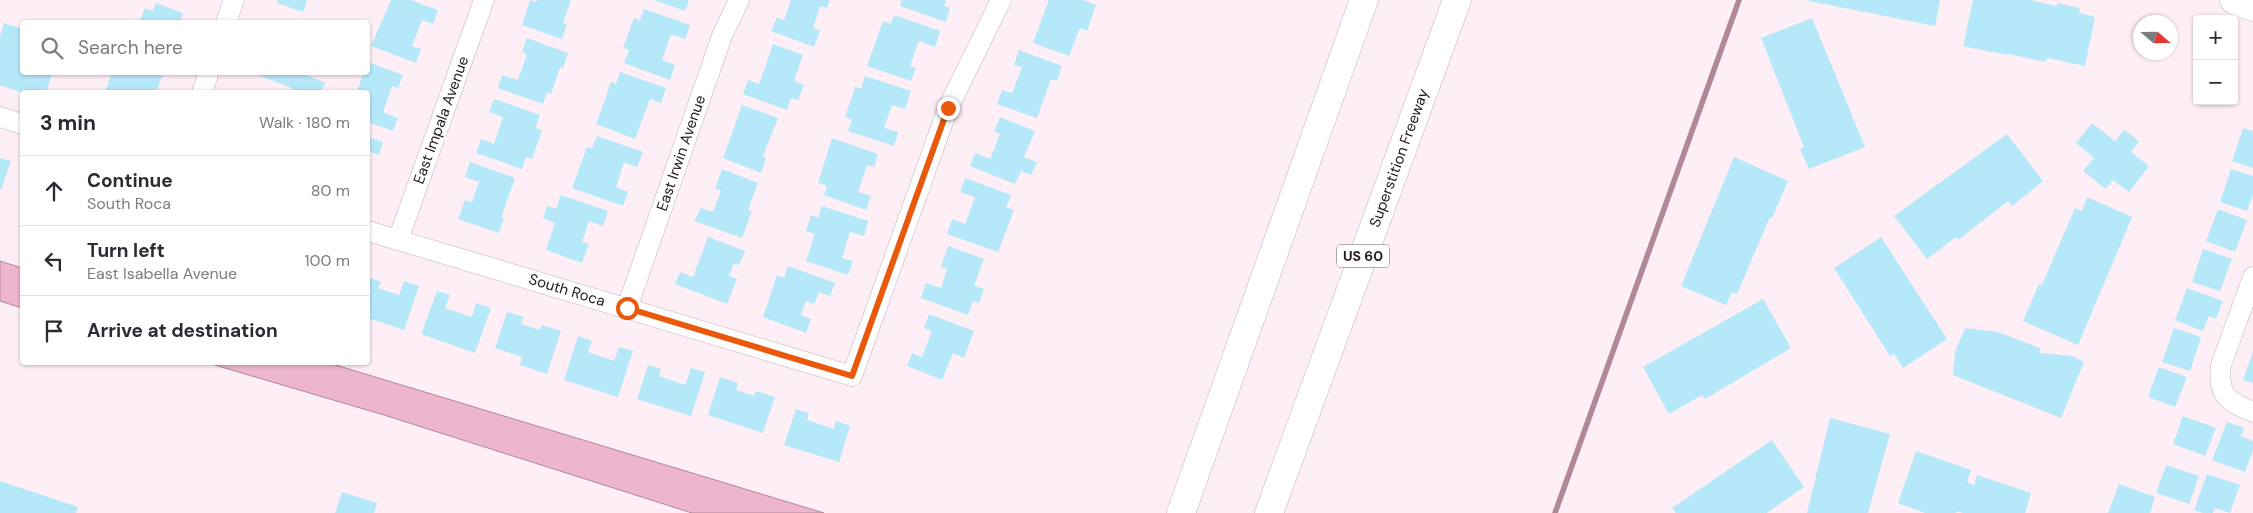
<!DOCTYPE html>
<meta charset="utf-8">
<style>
body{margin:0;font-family:"DM Sans",sans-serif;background:#f7f7f7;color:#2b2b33}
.controls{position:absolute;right:15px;top:15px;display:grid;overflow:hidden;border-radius:5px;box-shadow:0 1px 4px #0004}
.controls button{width:45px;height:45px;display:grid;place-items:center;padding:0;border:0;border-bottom:1px solid #e1e1e2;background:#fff;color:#2b2b33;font:25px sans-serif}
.compass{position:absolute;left:2133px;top:15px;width:45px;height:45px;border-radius:50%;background:#fff;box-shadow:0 1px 4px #0004;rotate:110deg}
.stop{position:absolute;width:15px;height:15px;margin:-11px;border:4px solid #ea580c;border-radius:50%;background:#fff}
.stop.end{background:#ea580c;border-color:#fff;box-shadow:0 1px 5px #0008}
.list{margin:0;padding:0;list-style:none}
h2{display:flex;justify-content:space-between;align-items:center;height:65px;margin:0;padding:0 20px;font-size:21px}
h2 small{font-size:16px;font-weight:400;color:#7c7c81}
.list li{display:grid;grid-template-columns:32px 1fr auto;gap:15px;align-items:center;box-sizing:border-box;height:70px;padding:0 20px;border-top:1px solid #e1e1e2}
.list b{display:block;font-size:19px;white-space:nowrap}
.list p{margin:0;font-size:16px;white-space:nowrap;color:#7c7c81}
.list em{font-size:16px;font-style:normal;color:#7c7c81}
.icon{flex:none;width:28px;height:28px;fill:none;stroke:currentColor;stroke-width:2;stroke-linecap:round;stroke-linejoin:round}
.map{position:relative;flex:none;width:2253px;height:513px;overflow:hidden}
.search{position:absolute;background:#fff;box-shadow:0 1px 4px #0004;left:20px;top:20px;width:350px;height:55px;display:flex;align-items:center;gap:12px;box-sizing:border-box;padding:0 18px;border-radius:5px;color:#7c7c81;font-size:19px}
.panel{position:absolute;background:#fff;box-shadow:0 1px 4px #0004;left:20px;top:90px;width:350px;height:275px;border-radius:5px}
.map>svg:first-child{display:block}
.water{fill:#eeb6ce;stroke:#b18799}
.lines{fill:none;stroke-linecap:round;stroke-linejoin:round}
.stream{stroke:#b18799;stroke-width:5.5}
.building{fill:#b5e9fa}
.street-casing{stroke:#c6b0b9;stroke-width:21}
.secondary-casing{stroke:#c6b0b9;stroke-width:29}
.highway-casing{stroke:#c6b0b9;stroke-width:29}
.street{stroke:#fff;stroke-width:20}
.secondary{stroke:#fff;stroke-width:28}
.highway{stroke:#fff;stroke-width:28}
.route{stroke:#ea580c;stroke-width:6}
.labels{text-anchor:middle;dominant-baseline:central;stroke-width:4.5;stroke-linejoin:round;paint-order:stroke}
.shield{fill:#fff;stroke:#645f61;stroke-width:1}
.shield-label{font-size:14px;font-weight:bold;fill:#221a1d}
.street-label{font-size:15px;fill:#221a1d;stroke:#fff}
</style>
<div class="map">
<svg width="2253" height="513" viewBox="0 0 2253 513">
<rect width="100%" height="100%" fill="#fdeff5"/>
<!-- water -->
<path class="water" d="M0,261L22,268V308L0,301Z
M208,363H329L824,513H692L384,415Z"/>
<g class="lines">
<!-- stream -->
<path class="stream" d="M1555,513L1739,0"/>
</g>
<!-- building -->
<path class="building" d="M278,0H307L303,12L277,3Z
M391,0H411L438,10L433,24L422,20L412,46L421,49L416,63L371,46Z
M530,0L536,2L537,0H571L563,23L567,24L562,39L522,25Z
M654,0H689L685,11Z
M791,0H830L827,8L820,6L813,28L820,30L814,47L771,31L777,17L784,20Z
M902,0H946L944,6L950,8L946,22L900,6Z
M1049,0H1083L1096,5L1087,31L1080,28L1069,56L1033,43Z
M1804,0H1940L1935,26Z
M1973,0H2030L2057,6V3L2080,8L2079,13L2095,17L2085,66L2047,58L2046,62L2008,54L2007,55L1963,46Z
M156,3L183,13L180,22H139L145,8L153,11Z
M644,9L690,25L685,39L671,34L662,60L675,65L670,80L624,63L629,50L623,48L634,18L640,20Z
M894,15L940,31L935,47L919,41L910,66L916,68L911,81L867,66L883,21L891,24Z
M1812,18L1865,147L1809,169L1800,149L1804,147L1761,38Z
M4,23L22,29V72H53L46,92L22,93L0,85V36Z
M527,38L568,53L563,68L560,67L551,94L547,92L543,104L498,88L502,75L518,80L527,54L522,52Z
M773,44L803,55L794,81L804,85L798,100L791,98L787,110L743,94L748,80L759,84Z
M1019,50L1062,66L1057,81L1051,79L1037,118L997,104L1002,90L1012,93L1022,67L1014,65Z
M368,62L403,75L398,88L392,86L383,112L398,118L393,131L368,122V92H349L350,89L357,91L364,72H368Z
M112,72H151L162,76L157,90L164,92H105Z
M250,72H299L325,83L321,92H291L292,88Z
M620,72L666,88L661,103L650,99L635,139L596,124L611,82L616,84Z
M865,76L911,91L905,109L892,105L884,128L898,132L894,146L848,131L852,120L845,117L855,87L861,89Z
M494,99L540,115L535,128L542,130L532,159L526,157L522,169L476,153L481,139L494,144L503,117L489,112Z
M742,105L778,118L763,156L766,158L761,173L723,158Z
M1000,117L1035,131L1024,157L1037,162L1031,175L1021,171L1015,184L970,166L975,153L990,159L1000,134L994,131Z
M2092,123L2115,141L2124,130L2139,141L2131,152L2149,166L2129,192L2113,180L2106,189L2083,171L2094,158L2076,143Z
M2243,128L2253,131V168L2232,161Z
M2007,134L2043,181L2012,206L2008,201L1958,240L1956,237L1927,259L1894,216Z
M597,136L643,152L637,167L624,162L616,187L628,192L623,206L572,188L587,147L592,148Z
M368,137L383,142L379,155L368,151Z
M832,138L878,154L874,167L867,165L858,192L871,196L866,210L824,195L827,186L818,183Z
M1734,157L1788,181L1772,218L1770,217L1737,294L1732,292L1726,305L1681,286Z
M0,158L11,161L1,190H0Z
M470,162L515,178L501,218H504L499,233L458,219L465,200L472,202L479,182L465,177Z
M722,169L758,183L748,210L752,211L742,238L694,221L701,208L713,212L721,191L715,189Z
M2231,169L2253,176V195L2247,211L2220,202Z
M965,178L1011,195L1006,207L1014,210L998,252L947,234L952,219L965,224L975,197L960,192Z
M561,195L608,211L603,226L589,221L582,242L589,244L582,263L546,250L555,223L543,218L547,206L556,209Z
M2087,197L2132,217L2078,345L2023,321L2039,284L2042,285L2075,208L2082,211Z
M822,206L868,221L864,236L850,232L842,258L853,261L848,275L806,261L815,234L806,231L811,215L818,218Z
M2218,209L2247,220L2235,252L2206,241Z
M708,237L745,251L739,265L734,263L729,276L737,279L727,304L675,284L680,272L693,277Z
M1881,237L1947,339L1903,368L1894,354L1890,356L1834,268Z
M948,246L984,259L974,286L984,289L979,303L973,301L968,315L921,298L926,283L941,288L947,269L941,267Z
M2203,249L2232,259L2220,291L2192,282Z
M788,266L835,283L830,296L819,292L814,304L806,301L801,315L811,319L806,333L763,317L777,275L784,278Z
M368,277L381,282L378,288L399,295L404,281L419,286L404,330L368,318Z
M2187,288L2223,301L2216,319L2209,316L2203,331L2175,320Z
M437,291L450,295L445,308L472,317L476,303L491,308L475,353L421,334Z
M1763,299L1791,348L1705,399L1702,395L1669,414L1643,367Z
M507,312L524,317L521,324L540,330L542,325L561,331L547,374L520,365L522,357L495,348Z
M929,314L974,331L964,358L953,353L942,380L907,366L912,353L922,357L932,331L924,328Z
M1965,328L1998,332L2040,348V353L2072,356L2084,362L2061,418L1953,375L1955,352Z
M2174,328L2201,337L2190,371L2162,362Z
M578,336L592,341L588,352L614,361L619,347L633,351L618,397L564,380Z
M2253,351V383L2243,380Z
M648,365L661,369L659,376L685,385L691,368L705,372L691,416L637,399Z
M2159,367L2187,377L2175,407L2148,397Z
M720,377L738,383L736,390L754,396L756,391L775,397L763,433L708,415Z
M796,409L809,413L807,420L834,429L836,421L850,426L839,462L784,445Z
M2183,416L2216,428L2205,456L2173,444Z
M1830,418L1890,434L1868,513H1807Z
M2227,422L2244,428L2241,436L2253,441V450L2245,472L2212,460Z
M1772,440L1804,487L1767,513H1676L1672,508Z
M1916,451L1971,470L1967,482L1974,485L1977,475L2031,493L2025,513H1963L1957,511L1956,513H1925L1898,503Z
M2166,465L2199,476L2189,504L2156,493Z
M2207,474L2240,485L2230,513L2215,508L2213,513H2203L2194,510Z
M0,481L78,507L76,513H0Z
M2119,484L2155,497L2150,513H2108Z
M342,492L377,503L374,513H335Z"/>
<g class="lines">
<defs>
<path id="street" d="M226,22L234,0
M202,92L209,72
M0,117L22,124
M368,231L852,376L948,108L1001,0
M398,240L484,0
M2253,277L2221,365C2217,395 2228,402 2253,412
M627,308L722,36L739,0"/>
<path id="secondary" d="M2234,0L2253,7"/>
<path id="highway" d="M1181,513L1364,0
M1269,513L1457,0"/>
</defs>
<!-- street casing -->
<use href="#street" class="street-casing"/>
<!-- secondary casing -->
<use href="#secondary" class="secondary-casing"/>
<!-- highway casing -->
<use href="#highway" class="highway-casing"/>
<!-- street -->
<use href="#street" class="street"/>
<!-- secondary -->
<use href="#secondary" class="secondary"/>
<!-- highway -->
<use href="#highway" class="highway"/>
</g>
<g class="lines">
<!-- route -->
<path class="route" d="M627,308L852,376L948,108"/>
</g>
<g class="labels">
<!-- shield labels -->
<rect class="shield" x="1337" y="244.5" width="52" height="23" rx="4"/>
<g class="shield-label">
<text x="1363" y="256">US 60</text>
</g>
<!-- street labels -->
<g class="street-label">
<text transform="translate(441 120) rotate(-70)">East Impala Avenue</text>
<text transform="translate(681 153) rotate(-71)">East Irwin Avenue</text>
<text transform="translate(1399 158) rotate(-70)">Superstition Freeway</text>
<text transform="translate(567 290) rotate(17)">South Roca</text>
</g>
</g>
</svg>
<div class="controls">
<button>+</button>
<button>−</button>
</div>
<svg class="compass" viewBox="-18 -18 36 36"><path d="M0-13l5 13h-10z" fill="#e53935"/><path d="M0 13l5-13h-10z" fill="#7c7c81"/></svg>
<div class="stop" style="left:627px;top:308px"></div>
<div class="stop end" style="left:948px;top:108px"></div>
<div class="search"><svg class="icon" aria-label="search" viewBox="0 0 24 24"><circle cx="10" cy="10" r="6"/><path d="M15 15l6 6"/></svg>Search here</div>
<section class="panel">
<h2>3 min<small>Walk · 180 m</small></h2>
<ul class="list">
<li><svg class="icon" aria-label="ahead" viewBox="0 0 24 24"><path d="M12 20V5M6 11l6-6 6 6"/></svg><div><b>Continue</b><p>South Roca</p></div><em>80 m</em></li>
<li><svg class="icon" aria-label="left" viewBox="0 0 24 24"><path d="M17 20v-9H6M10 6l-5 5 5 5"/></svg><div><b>Turn left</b><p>East Isabella Avenue</p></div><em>100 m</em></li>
<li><svg class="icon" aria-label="arrive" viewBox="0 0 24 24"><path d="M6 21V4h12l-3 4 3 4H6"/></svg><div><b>Arrive at destination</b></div></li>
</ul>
</section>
</div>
